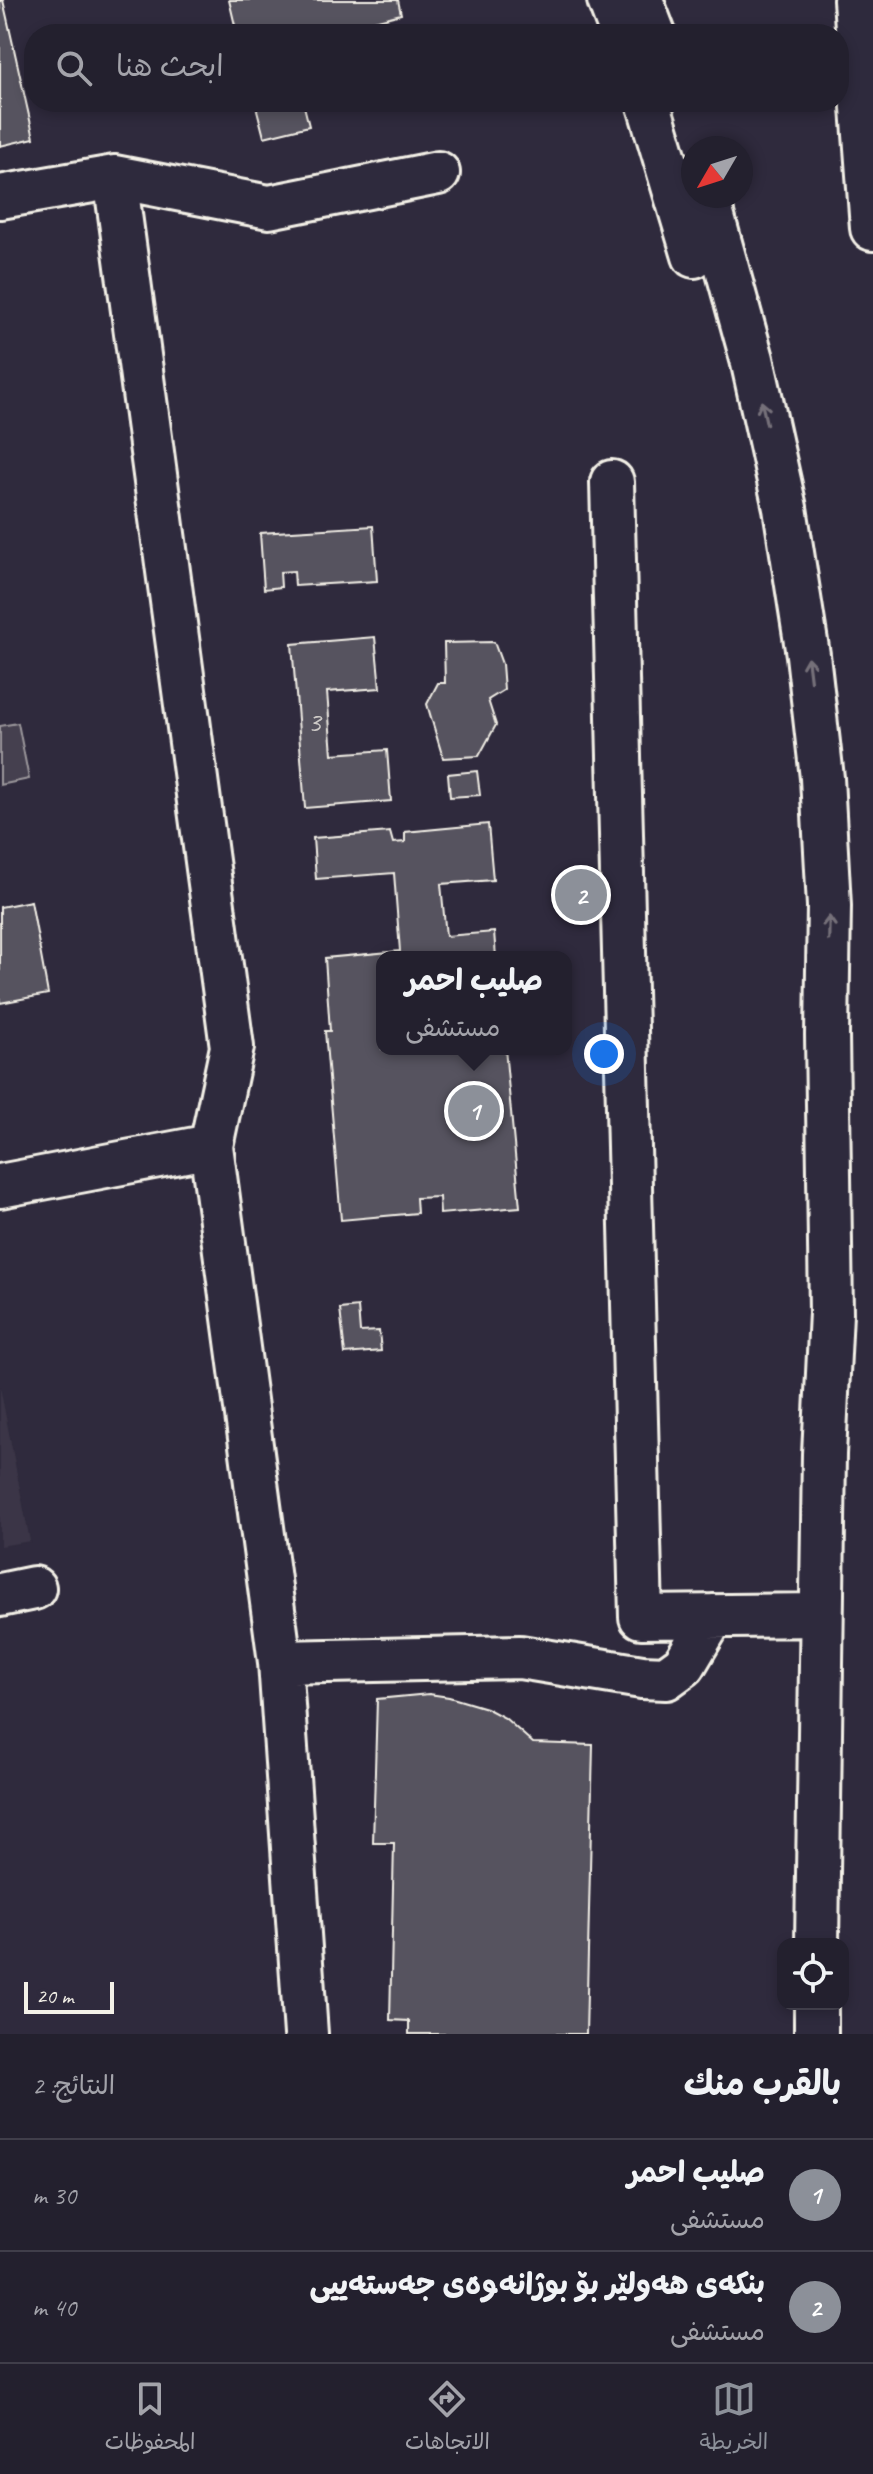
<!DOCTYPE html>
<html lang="ar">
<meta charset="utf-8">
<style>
body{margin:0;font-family:Caveat,"Playpen Sans Arabic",sans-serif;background:#2f2d3a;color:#f1f3f6;direction:rtl}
.controls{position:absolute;right:24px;bottom:24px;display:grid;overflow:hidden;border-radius:16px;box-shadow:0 4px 12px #0003}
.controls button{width:72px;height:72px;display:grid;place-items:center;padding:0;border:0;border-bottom:2px solid #403e4a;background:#23202e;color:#f1f3f6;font:40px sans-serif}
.compass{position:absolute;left:681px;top:136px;width:72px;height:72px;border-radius:50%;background:#23202e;box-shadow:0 4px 12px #0003;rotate:231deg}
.scale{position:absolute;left:24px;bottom:20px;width:90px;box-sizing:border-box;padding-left:8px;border:4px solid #f4f1e8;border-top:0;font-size:22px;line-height:28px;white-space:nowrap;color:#f4f1e8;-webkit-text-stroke:6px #2f2a3d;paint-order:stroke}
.you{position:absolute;left:604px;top:1054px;width:28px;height:28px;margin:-20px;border:6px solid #fff;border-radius:50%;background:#1a73e8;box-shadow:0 0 0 12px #1a73e833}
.badge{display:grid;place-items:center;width:52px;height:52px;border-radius:50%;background:#8c9099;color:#fff;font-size:26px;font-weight:700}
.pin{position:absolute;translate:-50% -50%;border:4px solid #fff;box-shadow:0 2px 8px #0006}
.popup{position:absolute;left:376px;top:951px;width:196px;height:104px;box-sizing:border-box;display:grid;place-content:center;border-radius:16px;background:#23202e;filter:drop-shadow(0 2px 6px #0005);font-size:26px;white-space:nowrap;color:#a3a3aa}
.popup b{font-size:30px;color:#f1f3f6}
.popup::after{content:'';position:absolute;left:50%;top:100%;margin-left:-16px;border:16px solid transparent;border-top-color:#23202e}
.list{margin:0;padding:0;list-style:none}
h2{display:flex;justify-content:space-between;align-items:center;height:104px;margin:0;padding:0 32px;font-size:34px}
h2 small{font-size:26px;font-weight:400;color:#a3a3aa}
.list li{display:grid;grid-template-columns:52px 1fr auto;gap:24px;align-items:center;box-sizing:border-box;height:112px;padding:0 32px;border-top:2px solid #403e4a}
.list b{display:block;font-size:30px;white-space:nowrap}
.list p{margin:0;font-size:26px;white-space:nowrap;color:#a3a3aa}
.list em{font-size:26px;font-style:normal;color:#a3a3aa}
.icon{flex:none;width:44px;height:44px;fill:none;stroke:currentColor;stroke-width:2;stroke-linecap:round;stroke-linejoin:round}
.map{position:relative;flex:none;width:873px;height:2034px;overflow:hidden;direction:ltr}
.search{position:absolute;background:#23202e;box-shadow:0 4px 12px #0003;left:24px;right:24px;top:24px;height:88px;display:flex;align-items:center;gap:20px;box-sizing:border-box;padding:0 28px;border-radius:32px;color:#a3a3aa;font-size:30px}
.sheet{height:328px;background:#23202e}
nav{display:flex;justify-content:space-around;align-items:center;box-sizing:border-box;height:112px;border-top:2px solid #403e4a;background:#23202e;font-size:22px;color:#a3a3aa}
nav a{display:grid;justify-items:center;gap:4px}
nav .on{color:#8c9099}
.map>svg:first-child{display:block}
.built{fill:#3b3647}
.green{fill:#454050;stroke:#9c989c;stroke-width:2}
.building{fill:#56525f;stroke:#f4f1e8;stroke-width:2}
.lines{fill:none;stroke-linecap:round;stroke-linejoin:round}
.minor-casing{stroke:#f4f1e8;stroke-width:48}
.highway-casing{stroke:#f4f1e8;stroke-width:50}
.minor{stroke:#2f2a3d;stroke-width:42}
.highway{stroke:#2f2a3d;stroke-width:44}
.oneway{stroke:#747079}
.labels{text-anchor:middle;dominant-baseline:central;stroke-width:7;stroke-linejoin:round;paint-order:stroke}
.number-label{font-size:30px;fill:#ccc9c6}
</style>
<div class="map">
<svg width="873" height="2034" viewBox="0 0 873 2034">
<rect width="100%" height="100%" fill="#2f2a3d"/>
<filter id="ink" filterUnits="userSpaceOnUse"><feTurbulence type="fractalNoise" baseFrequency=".0125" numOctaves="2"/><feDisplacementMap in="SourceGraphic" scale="16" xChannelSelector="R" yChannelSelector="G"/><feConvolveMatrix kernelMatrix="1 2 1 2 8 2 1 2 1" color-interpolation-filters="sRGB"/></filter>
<g filter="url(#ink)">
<!-- built -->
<path class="built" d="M0,1387L30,1541L0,1546Z"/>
<!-- green -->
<path class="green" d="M18,723L29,779L0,785V726Z"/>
<!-- building -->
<path class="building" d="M0,0H3L34,138L0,146Z
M229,0H398L401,14L324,34H318L317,29L297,34H237Z
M255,102H303L309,126L264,137Z
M373,526L377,581L295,586L294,571L280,572L281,587L264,589L260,533Z
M375,637L380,688L327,692L332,754L387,750L391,801L305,808L292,644Z
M494,642L502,664L504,690L488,700L496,725L479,756L443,758L427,704L438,683H445L444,643Z
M477,771L480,795L450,797L448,774Z
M488,824L493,880L441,884L446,936L494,932L496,957H382V1049H505L520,1207L440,1214L439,1197L416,1198L417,1213L341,1220L325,1031H330L325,958L400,951L394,873L316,879L313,838L390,832L393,843L405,842V832Z
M31,901L48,994L0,1003V907Z
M358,1307L360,1332L379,1331L381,1351L345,1354L340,1309Z
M429,1694L449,1697L486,1708L505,1718L533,1743L593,1745L586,2034H409V2021L390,2020L394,1843H373L377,1699Z"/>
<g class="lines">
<defs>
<path id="minor" d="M609,0L622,34
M641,0L654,34
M648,102L694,256
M707,196L752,359L785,508L808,655L822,778L829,906L827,1035L831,1313L824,1454L817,1944
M0,197L115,177L269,207L438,173
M612,482L641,1617L821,1615
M211,1146L280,1662L306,2034
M0,1186L211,1146L232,1047L115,177
M0,1595L34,1588
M280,1662L520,1657L642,1677L666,1678L684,1665L713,1616
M816,2034V2004"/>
<path id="highway" d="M856,0L873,228"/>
</defs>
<!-- minor casing -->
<use href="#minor" class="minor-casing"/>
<!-- highway casing -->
<use href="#highway" class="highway-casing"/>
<!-- minor -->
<use href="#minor" class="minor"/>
<!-- highway -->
<use href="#highway" class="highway"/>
</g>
<!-- one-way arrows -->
<defs><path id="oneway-shaft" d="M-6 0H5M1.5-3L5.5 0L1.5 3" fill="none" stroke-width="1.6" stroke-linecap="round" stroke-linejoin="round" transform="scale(2)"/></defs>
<g class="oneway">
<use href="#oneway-shaft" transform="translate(764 413) rotate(-103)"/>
<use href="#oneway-shaft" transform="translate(809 669) rotate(-97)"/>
<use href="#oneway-shaft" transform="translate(829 928) rotate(-89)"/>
</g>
</g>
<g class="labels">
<!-- number labels -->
<g class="number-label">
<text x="314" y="721">3</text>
</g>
</g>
</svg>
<div class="controls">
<button><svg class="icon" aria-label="locate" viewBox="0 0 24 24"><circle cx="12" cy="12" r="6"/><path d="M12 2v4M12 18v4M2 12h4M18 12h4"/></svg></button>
</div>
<svg class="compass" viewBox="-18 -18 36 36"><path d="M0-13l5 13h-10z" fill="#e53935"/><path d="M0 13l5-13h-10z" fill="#a3a3aa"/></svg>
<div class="scale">20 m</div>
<div class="you"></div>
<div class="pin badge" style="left:474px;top:1111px">1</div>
<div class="popup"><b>صلیب احمر</b>مستشفى</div>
<div class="pin badge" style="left:581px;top:895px">2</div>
<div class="search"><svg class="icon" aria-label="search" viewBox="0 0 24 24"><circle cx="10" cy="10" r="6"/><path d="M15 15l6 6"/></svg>ابحث هنا</div>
</div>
<section class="sheet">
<h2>بالقرب منك<small>النتائج: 2</small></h2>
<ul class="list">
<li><span class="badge">1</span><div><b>صلیب احمر</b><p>مستشفى</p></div><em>30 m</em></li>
<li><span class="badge">2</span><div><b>بنکەی هەولێر بۆ بوژانەوەی جەستەییی</b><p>مستشفى</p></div><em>40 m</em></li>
</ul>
</section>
<nav>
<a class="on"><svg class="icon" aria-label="map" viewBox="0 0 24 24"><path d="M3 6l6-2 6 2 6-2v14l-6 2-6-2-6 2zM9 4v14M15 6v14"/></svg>الخريطة</a>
<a><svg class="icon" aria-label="directions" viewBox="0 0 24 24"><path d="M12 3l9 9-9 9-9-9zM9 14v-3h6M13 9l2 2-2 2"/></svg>الاتجاهات</a>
<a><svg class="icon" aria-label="saved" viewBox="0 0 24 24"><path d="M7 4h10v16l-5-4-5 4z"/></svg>المحفوظات</a>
</nav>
